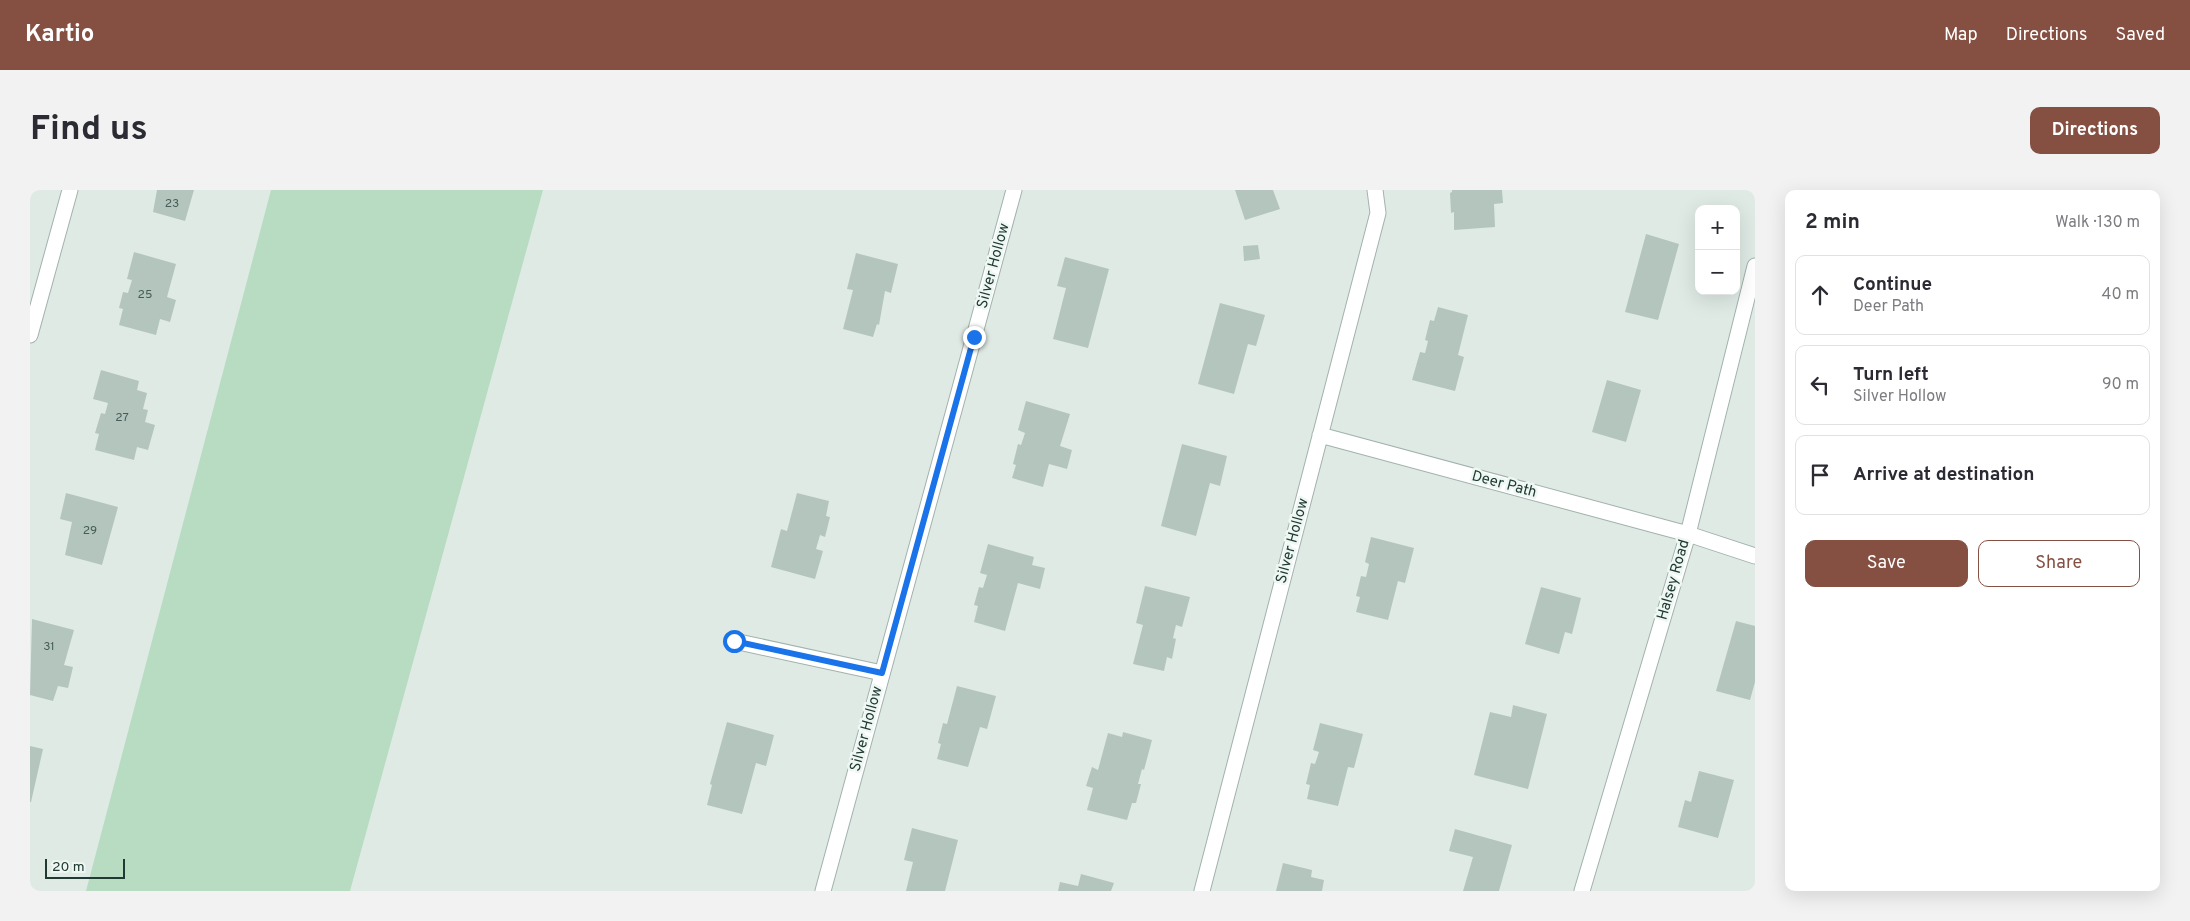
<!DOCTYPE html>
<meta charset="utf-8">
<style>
body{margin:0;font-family:Overpass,sans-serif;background:#f2f2f3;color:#2b2b33}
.controls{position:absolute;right:15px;top:15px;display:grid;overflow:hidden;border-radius:10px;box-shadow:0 5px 20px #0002}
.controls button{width:45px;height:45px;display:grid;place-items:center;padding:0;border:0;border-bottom:1px solid #e1e1e2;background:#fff;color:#2b2b33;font:25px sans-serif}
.scale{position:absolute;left:15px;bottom:12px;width:80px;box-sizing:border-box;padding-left:5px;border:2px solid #203a33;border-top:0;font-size:14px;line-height:18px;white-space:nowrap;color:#203a33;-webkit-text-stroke:4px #eff7f3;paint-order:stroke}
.stop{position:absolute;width:15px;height:15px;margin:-11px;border:4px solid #1a73e8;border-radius:50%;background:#fff}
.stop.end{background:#1a73e8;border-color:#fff;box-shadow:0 1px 5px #0008}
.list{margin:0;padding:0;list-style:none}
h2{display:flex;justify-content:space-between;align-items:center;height:65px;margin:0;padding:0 20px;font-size:21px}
h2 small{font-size:16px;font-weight:400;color:#7c7c81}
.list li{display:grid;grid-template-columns:32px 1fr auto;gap:15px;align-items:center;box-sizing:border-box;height:80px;margin:0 10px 10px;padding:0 10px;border:1px solid #e1e1e2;border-radius:10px}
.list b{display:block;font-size:19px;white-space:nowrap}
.list p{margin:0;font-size:16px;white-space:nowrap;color:#7c7c81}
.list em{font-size:16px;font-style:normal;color:#7c7c81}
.actions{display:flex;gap:10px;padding:15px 20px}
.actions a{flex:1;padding:11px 0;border:1px solid #854f42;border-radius:10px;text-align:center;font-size:18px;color:#854f42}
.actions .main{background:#854f42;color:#fff}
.icon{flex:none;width:28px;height:28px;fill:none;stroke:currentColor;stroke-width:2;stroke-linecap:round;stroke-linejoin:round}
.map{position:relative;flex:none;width:1725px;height:701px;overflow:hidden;border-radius:10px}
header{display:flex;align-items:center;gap:30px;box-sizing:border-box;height:70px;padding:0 25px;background:#854f42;color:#fff}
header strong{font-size:24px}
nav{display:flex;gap:28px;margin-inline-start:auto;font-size:18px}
.intro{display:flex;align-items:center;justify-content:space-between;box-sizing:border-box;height:120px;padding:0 30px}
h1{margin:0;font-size:35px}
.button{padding:12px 22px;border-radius:10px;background:#854f42;color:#fff;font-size:18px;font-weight:700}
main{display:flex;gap:30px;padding:0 30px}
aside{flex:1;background:#fff;border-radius:10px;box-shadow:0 5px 20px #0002}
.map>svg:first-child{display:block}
.green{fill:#b7dcc1}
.building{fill:#b4c5be}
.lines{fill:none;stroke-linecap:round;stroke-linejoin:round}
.street-casing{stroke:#a2b2ac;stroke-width:17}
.street{stroke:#fff;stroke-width:15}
.route{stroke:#1a73e8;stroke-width:6}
.labels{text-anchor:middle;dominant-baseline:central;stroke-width:5;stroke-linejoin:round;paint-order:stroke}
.number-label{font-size:12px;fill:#455d56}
.street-label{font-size:15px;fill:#203a33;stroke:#eff7f3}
</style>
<header>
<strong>Kartio</strong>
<nav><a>Map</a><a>Directions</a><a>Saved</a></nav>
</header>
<div class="intro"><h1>Find us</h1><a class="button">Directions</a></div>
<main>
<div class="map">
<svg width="1725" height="701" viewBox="0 0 1725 701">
<rect width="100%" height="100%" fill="#dfeae5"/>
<!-- green -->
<path class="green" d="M241,0H513L320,701H56Z"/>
<!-- building -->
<path class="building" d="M127,0H164L155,31L123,22Z
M1205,0H1243L1250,19L1215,30Z
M1422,0H1472L1473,13L1464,14L1465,37L1424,40V22L1421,23L1420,3L1422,2Z
M1616,44L1649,54L1628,130L1595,122Z
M1228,55L1230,69L1214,71L1213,56Z
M104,62L146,74L137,107L146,110L140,132L130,129L126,145L89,135L93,119L89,118L93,102L98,103L102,90L97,89Z
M826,63L868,74L861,103L855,101L849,135L847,134L843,147L813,139L823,100L817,99Z
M1035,67L1079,79L1058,158L1023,149L1036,98L1027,96Z
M1190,113L1235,125L1226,156L1218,154L1204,204L1168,194Z
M1408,117L1438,125L1428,165L1434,167L1425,201L1382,190L1390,162L1395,163L1398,151L1395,150L1400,130L1404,131Z
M71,180L109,191L107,200L117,203L113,219L118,220L115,232L125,235L118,260L107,257L104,270L65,260L69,244L65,243L71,223L75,224L78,213L63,209Z
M1577,190L1611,200L1596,252L1562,242Z
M996,211L1040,224L1030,256L1042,260L1037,279L1019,274L1013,297L982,288L986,275L983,274L988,254L991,255L995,243L988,240Z
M1152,254L1197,266L1190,296L1180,293L1166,346L1131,336Z
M36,303L88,317L72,375L35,365L42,332L30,329Z
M767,303L799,311L796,326L800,327L795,347L790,345L786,359L793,361L785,389L741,377L751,339L757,341Z
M1341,347L1384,358L1375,393L1368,391L1358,430L1326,422L1330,407L1326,406L1331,386L1336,387L1339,374L1335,372Z
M958,354L1004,367L1002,375L1015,378L1010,399L988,393L975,441L944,432L948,416L944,415L949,397L953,398L957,385L950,383Z
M1115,396L1160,407L1152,437L1146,435L1143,448L1146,449L1142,469L1137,467L1134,481L1103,474L1113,435L1106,433Z
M1511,397L1551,408L1542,444L1535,442L1529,464L1495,454Z
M2,429L44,440L34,475L43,477L38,498L28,496L23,511L0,505Z
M1706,431L1725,436V492L1720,510L1686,501Z
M927,496L966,506L957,539L950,537L938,577L907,569L911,554L908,553L913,533L917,534Z
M1483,515L1517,524L1498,599L1444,585L1460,522L1481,527Z
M697,532L744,545L736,576L726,573L712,624L677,615L682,595L680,594Z
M1290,533L1333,544L1324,578L1318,577L1308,616L1277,609L1280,595L1276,594L1281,573L1285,574L1289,562L1283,560Z
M1093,542L1122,550L1114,580L1112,579L1108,594H1111L1106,613H1102L1097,630L1057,620L1063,598L1056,596L1062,577L1068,580L1078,543L1092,547Z
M0,556L13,559L1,612H0Z
M1669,581L1704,590L1688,648L1648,637L1655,610L1661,612Z
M882,638L928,650L915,701H876L883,672L874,670Z
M1425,639L1482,655L1469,701H1433L1443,667L1419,661Z
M1253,673L1282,680L1281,687L1294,690L1292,701H1246Z
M1051,684L1084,693L1081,701H1028L1030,692L1048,696Z"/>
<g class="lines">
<defs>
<path id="street" d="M0,145L40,0
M1290,245L1658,344L1725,366
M704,451L852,483
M793,701L984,0
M1172,701L1348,23L1345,0
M1552,701L1658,344L1725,76"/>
</defs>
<!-- street casing -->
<use href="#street" class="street-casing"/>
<!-- street -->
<use href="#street" class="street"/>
</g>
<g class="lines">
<!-- route -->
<path class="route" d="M704,451L852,483L944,147"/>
</g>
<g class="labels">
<!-- number labels -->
<g class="number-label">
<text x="142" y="14">23</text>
<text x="115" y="105">25</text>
<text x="92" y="228">27</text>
<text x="60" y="341">29</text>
<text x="19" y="457">31</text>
</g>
<!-- street labels -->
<g class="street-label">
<text transform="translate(964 76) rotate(-75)">Silver Hollow</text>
<text transform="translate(1474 295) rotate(15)">Deer Path</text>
<text transform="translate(1263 351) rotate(-75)">Silver Hollow</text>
<text transform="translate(1644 390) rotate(-74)">Halsey Road</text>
<text transform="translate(837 539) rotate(-75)">Silver Hollow</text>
</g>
</g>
</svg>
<div class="controls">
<button>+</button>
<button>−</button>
</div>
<div class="scale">20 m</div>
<div class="stop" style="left:704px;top:451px"></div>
<div class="stop end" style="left:944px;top:147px"></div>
</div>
<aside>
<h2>2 min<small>Walk · 130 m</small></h2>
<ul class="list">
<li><svg class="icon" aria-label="ahead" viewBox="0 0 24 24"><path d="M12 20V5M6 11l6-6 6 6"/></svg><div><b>Continue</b><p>Deer Path</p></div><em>40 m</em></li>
<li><svg class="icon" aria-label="left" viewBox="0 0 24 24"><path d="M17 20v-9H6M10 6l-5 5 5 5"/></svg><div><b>Turn left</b><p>Silver Hollow</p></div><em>90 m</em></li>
<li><svg class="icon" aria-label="arrive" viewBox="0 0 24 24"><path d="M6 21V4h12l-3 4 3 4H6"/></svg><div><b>Arrive at destination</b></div></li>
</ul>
<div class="actions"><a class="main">Save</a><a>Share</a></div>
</aside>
</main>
